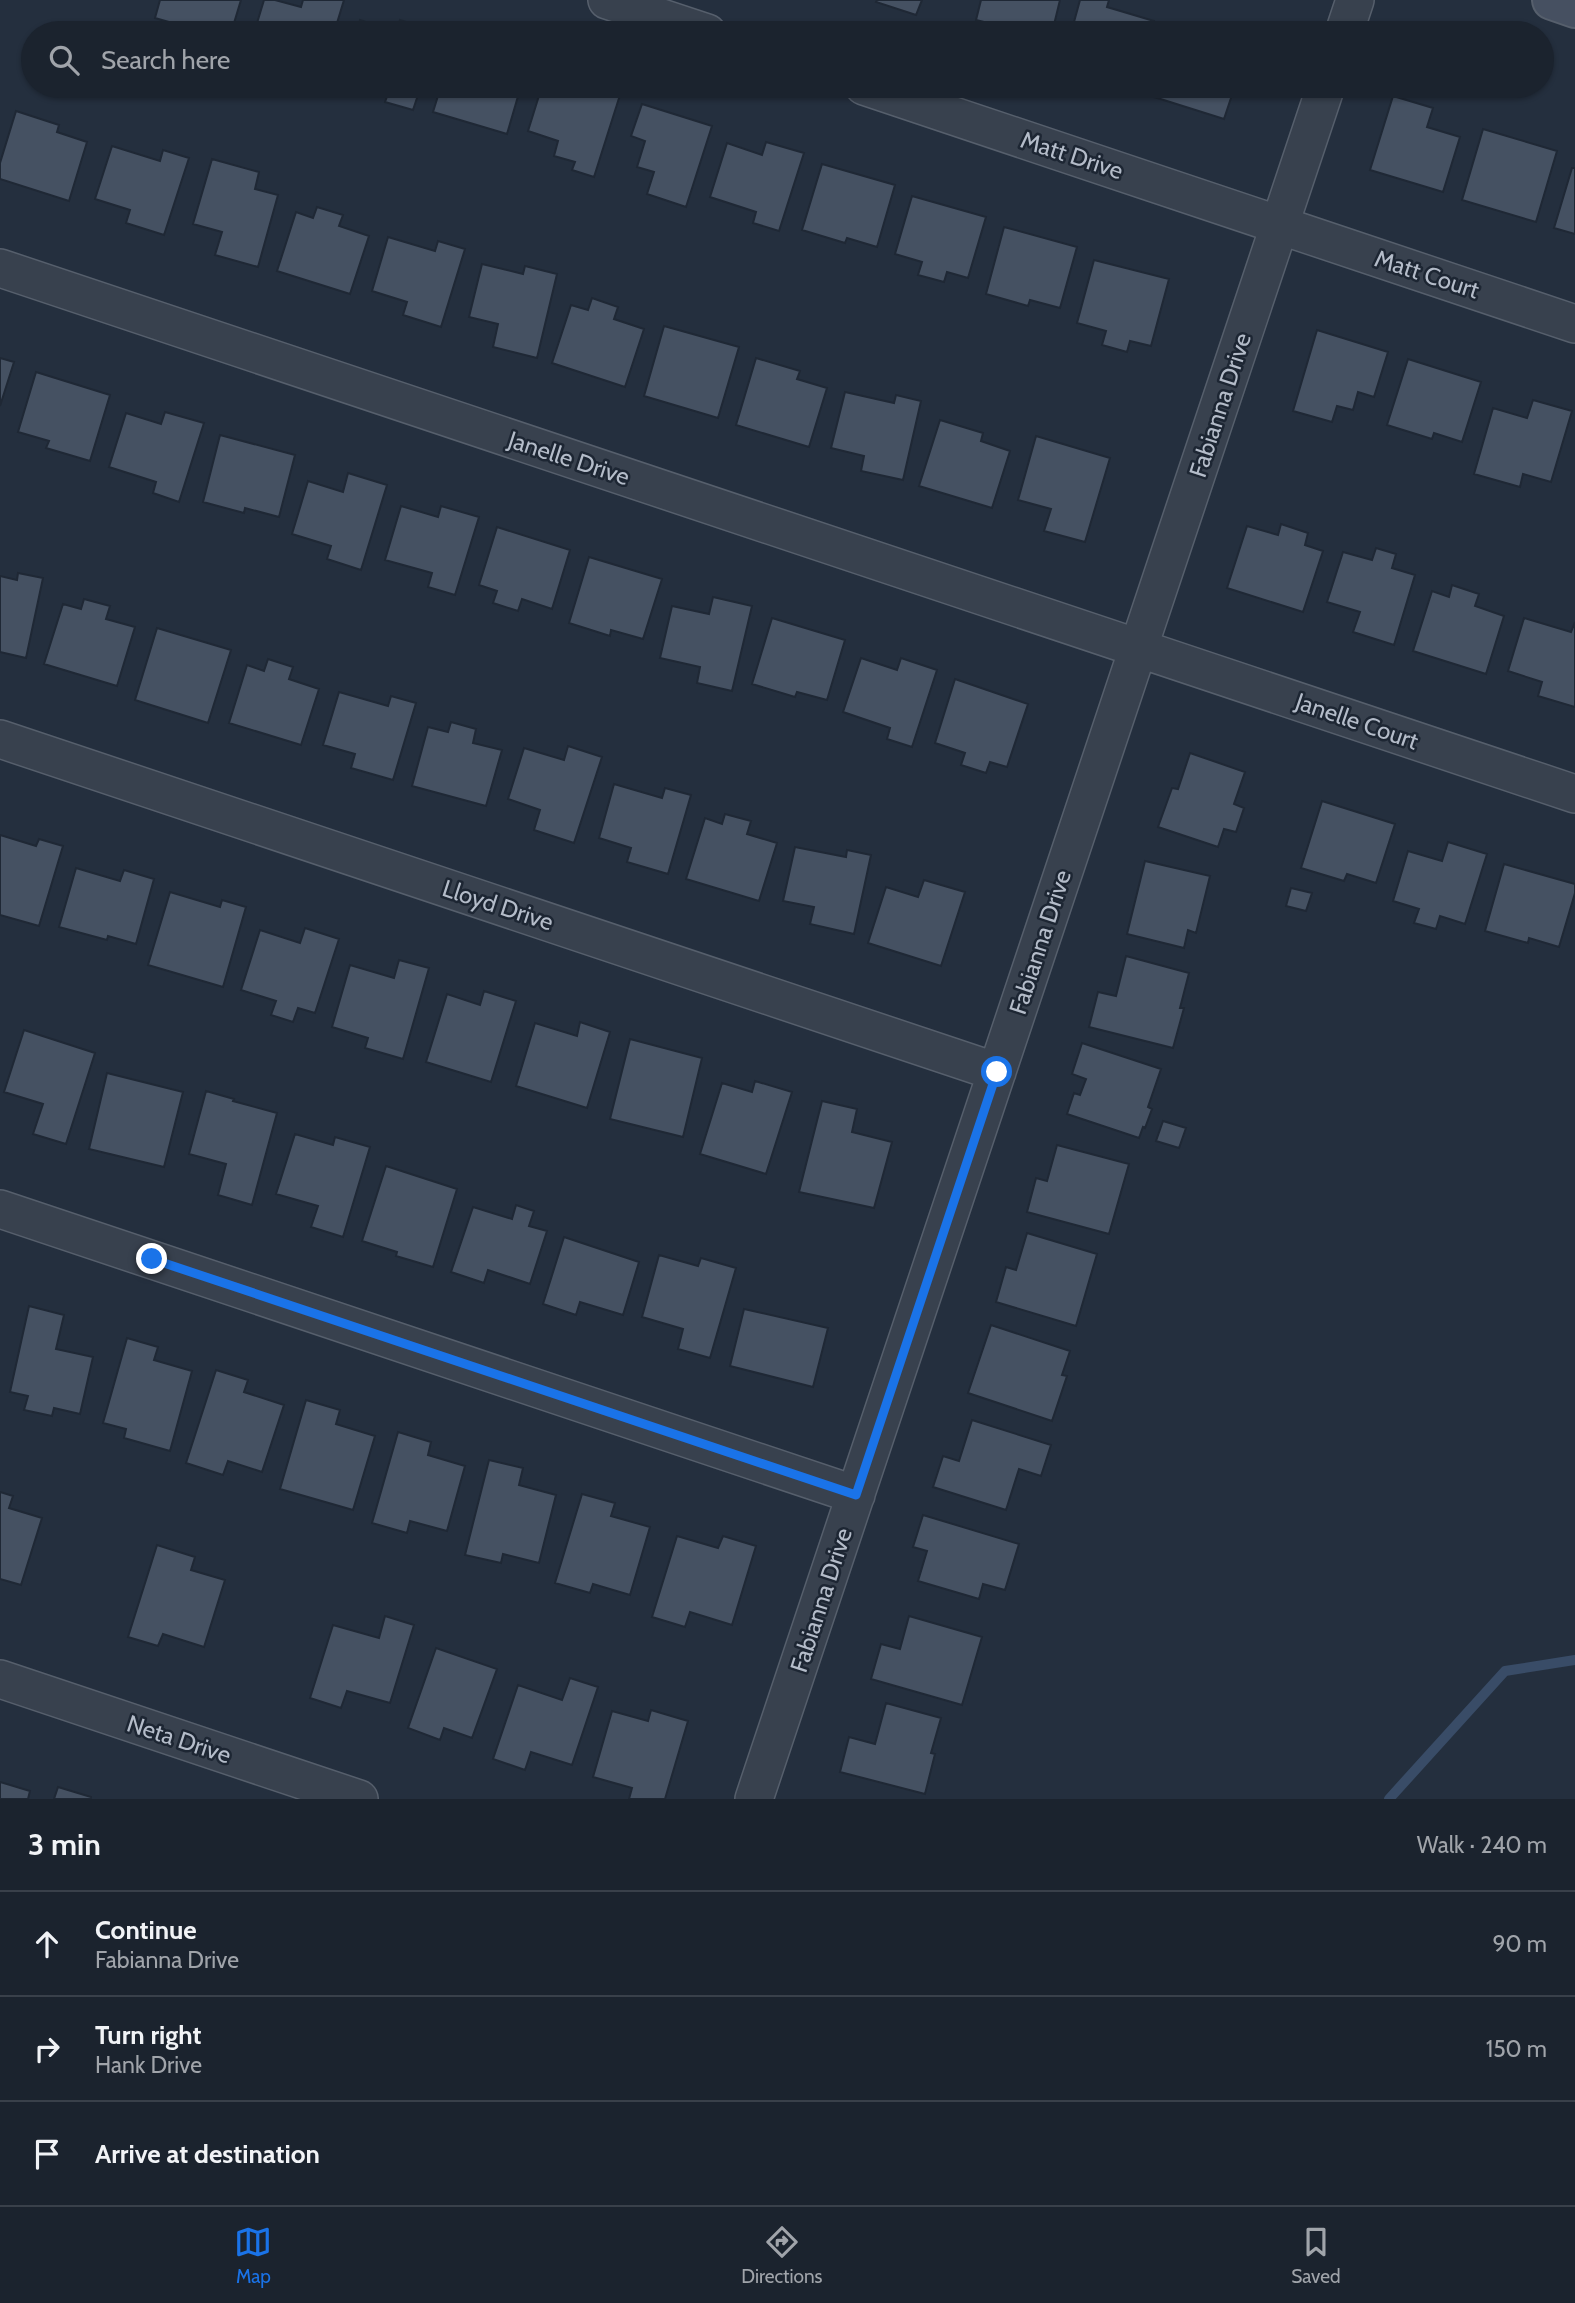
<!DOCTYPE html>
<meta charset="utf-8">
<style>
body{margin:0;font-family:Cabin,sans-serif;background:#282f3a;color:#f1f3f6}
.stop{position:absolute;width:21px;height:21px;margin:-16px;border:5px solid #1a73e8;border-radius:50%;background:#fff}
.stop.end{background:#1a73e8;border-color:#fff;box-shadow:0 2px 7px #0008}
.list{margin:0;padding:0;list-style:none}
h2{display:flex;justify-content:space-between;align-items:center;height:91px;margin:0;padding:0 28px;font-size:30px}
h2 small{font-size:23px;font-weight:400;color:#a0a4aa}
.list li{display:grid;grid-template-columns:46px 1fr auto;gap:21px;align-items:center;box-sizing:border-box;height:105px;padding:0 28px;border-top:2px solid #39404a}
.list b{display:block;font-size:26px;white-space:nowrap}
.list p{margin:0;font-size:23px;white-space:nowrap;color:#a0a4aa}
.list em{font-size:23px;font-style:normal;color:#a0a4aa}
.icon{flex:none;width:38px;height:38px;fill:none;stroke:currentColor;stroke-width:2;stroke-linecap:round;stroke-linejoin:round}
.map{position:relative;flex:none;width:1575px;height:1799px;overflow:hidden}
.search{position:absolute;background:#1b232e;box-shadow:0 2px 5px #0004;left:21px;right:21px;top:21px;height:77px;display:flex;align-items:center;gap:18px;box-sizing:border-box;padding:0 24px;border-radius:38px;color:#a0a4aa;font-size:26px}
.sheet{height:406px;background:#1b232e}
nav{display:flex;justify-content:space-around;align-items:center;box-sizing:border-box;height:98px;border-top:2px solid #39404a;background:#1b232e;font-size:19px;color:#a0a4aa}
nav a{display:grid;justify-items:center;gap:4px}
nav .on{color:#1a73e8}
.map>svg:first-child{display:block}
.lines{fill:none;stroke-linecap:round;stroke-linejoin:round}
.stream{stroke:#394c67;stroke-width:10}
.building{fill:#455162;stroke:#1f2835;stroke-width:2}
.minor-casing{stroke:#565f6c;stroke-width:40}
.secondary-casing{stroke:#565f6c;stroke-width:42}
.minor{stroke:#38414e;stroke-width:37}
.secondary{stroke:#465061;stroke-width:38}
.route{stroke:#1a73e8;stroke-width:9}
.labels{text-anchor:middle;dominant-baseline:central;stroke-width:5;stroke-linejoin:round;paint-order:stroke}
.street-label{font-size:24px;fill:#b4bcc9;stroke:#1d2633}
</style>
<div class="map">
<svg width="1575" height="1799" viewBox="0 0 1575 1799">
<rect width="100%" height="100%" fill="#242f3e"/>
<g class="lines">
<!-- stream -->
<path class="stream" d="M1389,1799L1505,1671L1575,1660"/>
</g>
<!-- building -->
<path class="building" d="M160,0H241L231,33H207L155,18Z
M264,0H275L301,7L303,0H344L334,33H254Z
M877,0H922L916,15L876,2Z
M981,0H1060L1052,33H998L1000,26L976,20Z
M1080,0H1109L1107,7L1154,21L1151,33H1071Z
M360,20L396,32L400,20L438,32L356,33Z
M373,86H421L413,110L385,102L389,91Z
M441,86H521L507,134L433,112Z
M542,86H591L620,95L594,177L572,170L575,162L554,156L558,141L528,131Z
M1154,86H1235L1224,119L1151,96Z
M1393,96L1433,108L1427,127L1460,137L1443,192L1370,170Z
M642,104L712,126L686,207L647,194L654,172L637,167L645,141L631,136Z
M16,111L59,125L57,132L87,142L69,201L0,179V163Z
M1483,129L1557,151L1536,222L1462,200Z
M766,142L804,153L779,231L753,223L756,212L710,197L727,143L762,155Z
M112,146L160,161L163,150L189,158L164,235L126,223L130,210L95,199Z
M212,159L259,172L255,189L278,195L258,267L215,255L222,232L193,224Z
M822,164L895,185L877,247L847,238L845,243L802,230Z
M1572,168H1575V234L1554,228Z
M912,196L986,217L968,278L947,272L944,282L918,275L922,262L895,254Z
M317,207L343,215L339,226L369,236L350,294L277,271L296,212L313,218Z
M1004,227L1077,247L1060,308L1030,300L1028,306L986,294Z
M388,237L435,251L438,241L465,249L441,327L403,315L407,302L372,291Z
M1094,260L1169,279L1151,346L1130,341L1127,352L1102,345L1106,331L1077,323Z
M482,264L523,274L525,266L557,274L537,358L493,347L498,324L469,317Z
M592,298L618,307L614,319L644,329L625,387L552,363L571,305L588,310Z
M664,326L739,347L718,418L644,396Z
M1317,330L1388,352L1374,397L1358,392L1353,410L1337,406L1332,422L1293,411Z
M0,358L14,362L0,406Z
M756,358L800,371L797,379L827,388L809,447L736,425Z
M1408,359L1481,382L1462,442L1434,433L1432,439L1387,425Z
M36,372L110,395L90,461L46,448L49,441L18,432Z
M845,392L894,403L896,395L921,401L903,480L861,471L864,456L831,448Z
M1533,400L1572,411L1551,482L1523,474L1520,487L1474,474L1493,408L1527,418Z
M165,412L204,423L179,502L153,493L156,482L109,467L126,413L161,424Z
M940,420L983,433L981,441L1010,451L992,508L919,486Z
M220,435L295,455L279,517L245,508L244,513L203,502Z
M1036,436L1110,458L1085,542L1044,531L1051,509L1018,500Z
M348,473L387,485L361,570L327,559L331,546L292,534L308,481L343,492Z
M401,506L438,517L441,506L479,517L455,595L428,587L432,573L385,560Z
M1281,524L1308,533L1305,545L1323,551L1303,612L1227,588L1247,526L1278,535Z
M497,527L570,550L552,609L522,599L518,611L493,603L497,591L479,585Z
M1376,548L1396,554L1392,568L1415,575L1394,645L1353,632L1360,612L1327,602L1343,552L1372,560Z
M589,557L662,579L643,639L611,630L610,636L569,623Z
M18,573L43,578L26,658L0,652V576L17,580Z
M1452,585L1479,594L1475,606L1504,616L1486,674L1413,651L1432,591L1449,597Z
M713,597L752,606L732,691L697,683L700,667L660,658L672,606L709,614Z
M84,599L110,606L106,619L135,627L117,686L44,664L63,604L81,609Z
M772,618L845,640L827,700L797,692L795,697L752,684Z
M1524,618L1571,632L1575,622V707L1538,696L1542,682L1508,671Z
M157,628L231,650L208,723L135,700Z
M861,658L897,670L901,658L937,670L912,747L887,739L890,728L843,712Z
M268,659L293,667L289,679L319,689L301,745L229,723L247,665L264,671Z
M955,679L1028,704L1007,767L990,762L986,773L961,765L965,753L935,743Z
M339,692L388,706L391,696L416,703L393,780L351,768L355,754L323,745Z
M451,722L476,729L473,743L502,750L486,806L412,786L428,727L448,732Z
M568,746L602,757L574,843L534,830L540,810L508,799L524,748L564,760Z
M1190,753L1245,772L1234,804L1244,808L1236,832L1224,829L1218,847L1158,827L1172,788L1178,789Z
M614,784L662,798L665,788L691,795L668,874L627,862L631,848L599,838Z
M1322,801L1395,824L1376,883L1347,874L1344,881L1301,868Z
M725,814L751,821L747,834L777,843L759,901L686,879L705,818L722,824Z
M0,835L36,846L39,839L63,846L39,926L0,915Z
M1448,842L1487,854L1465,924L1440,916L1436,929L1414,923L1419,909L1393,901L1408,851L1442,861Z
M795,847L846,857L847,850L871,855L854,934L810,924L814,907L783,901Z
M1145,861L1210,876L1196,933L1188,930L1184,948L1127,934Z
M1504,864L1575,884V893L1559,947L1529,938L1528,943L1485,931Z
M76,868L120,881L124,870L154,879L136,944L108,936L107,940L59,927Z
M924,880L965,892L941,966L868,943L886,887L918,897Z
M1291,888L1312,893L1306,911L1286,906Z
M170,892L220,907L222,900L246,907L223,987L148,965Z
M305,928L339,939L315,1013L298,1008L293,1022L271,1015L276,1001L241,990L260,930L300,943Z
M1126,956L1189,973L1180,1008H1184L1173,1048L1089,1027L1098,992L1116,996Z
M399,960L429,968L403,1059L365,1048L368,1038L332,1027L350,965L394,978Z
M484,991L516,1001L491,1082L426,1062L447,994L480,1005Z
M580,1022L610,1032L587,1108L516,1086L535,1023L577,1036Z
M24,1030L95,1053L66,1144L33,1134L43,1104L4,1092Z
M630,1039L702,1058L683,1137L610,1119Z
M1082,1043L1161,1069L1148,1107L1152,1109L1145,1128L1143,1127L1139,1138L1067,1114L1074,1093L1080,1095L1086,1079L1072,1074Z
M107,1073L183,1092L164,1167L89,1149Z
M755,1081L792,1092L766,1174L700,1154L722,1083L752,1092Z
M206,1091L234,1099L233,1101L277,1113L252,1205L218,1195L226,1164L189,1154Z
M822,1101L857,1109L852,1132L892,1142L874,1208L799,1192Z
M1163,1121L1186,1128L1179,1148L1156,1141Z
M295,1134L333,1145L335,1137L370,1147L343,1237L311,1227L318,1206L276,1194Z
M1057,1145L1129,1164L1109,1234L1027,1212L1036,1178L1047,1181Z
M386,1166L457,1189L433,1267L396,1256L397,1252L362,1241Z
M516,1205L534,1211L529,1226L547,1231L530,1284L488,1270L484,1283L451,1272L473,1207L512,1219Z
M1027,1233L1097,1254L1076,1326L996,1302L1006,1267L1016,1270Z
M564,1237L639,1262L623,1315L580,1302L576,1315L543,1304Z
M659,1255L698,1266L701,1258L736,1268L710,1358L678,1349L683,1329L642,1317Z
M29,1306L64,1315L56,1349L93,1357L80,1414L54,1408L52,1416L24,1410L28,1396L10,1392Z
M744,1309L828,1328L813,1387L730,1366Z
M991,1325L1070,1351L1062,1375L1067,1376L1052,1421L968,1393Z
M127,1338L158,1347L154,1360L192,1371L170,1451L124,1438L126,1429L103,1423Z
M216,1370L248,1380L244,1392L284,1405L262,1472L228,1461L223,1475L186,1463Z
M306,1400L340,1410L336,1424L375,1436L353,1510L280,1489Z
M972,1420L1051,1445L1041,1476L1019,1469L1006,1510L933,1487L943,1456L959,1461Z
M398,1432L431,1442L428,1455L465,1466L447,1531L410,1521L407,1533L372,1523Z
M489,1460L523,1468L519,1485L556,1495L539,1563L503,1554L501,1563L465,1555Z
M0,1492L13,1496L9,1508L42,1518L21,1585L0,1579Z
M582,1494L615,1503L611,1516L650,1527L630,1595L593,1584L590,1593L555,1583Z
M923,1515L1019,1544L1005,1590L983,1584L979,1599L918,1581L927,1551L913,1547Z
M677,1536L718,1548L723,1536L756,1546L732,1625L690,1612L685,1627L652,1617Z
M157,1545L195,1557L191,1570L225,1580L204,1647L163,1634L158,1646L128,1637Z
M385,1616L414,1625L390,1703L347,1691L341,1708L310,1698L333,1625L379,1638Z
M909,1616L982,1637L962,1705L871,1679L881,1644L900,1649Z
M436,1648L497,1669L472,1738L444,1728L440,1740L408,1728Z
M570,1678L598,1687L572,1765L531,1752L525,1770L493,1759L518,1685L562,1700Z
M886,1703L941,1718L931,1753L935,1754L925,1794L840,1772L849,1737L875,1744Z
M651,1710L688,1721L665,1799H629L632,1788L593,1777L612,1711L648,1721Z
M0,1782L30,1791L28,1799H0Z
M58,1787L91,1797V1799H54Z"/>
<g class="lines">
<defs>
<path id="minor" d="M607,0L707,33
M1344,33L1355,0
M864,86L1575,324
M0,268L1575,794
M0,739L997,1072
M0,1209L856,1495
M0,1679L359,1799
M754,1799L1326,86"/>
<path id="secondary" d="M1552,0L1575,8"/>
</defs>
<!-- minor casing -->
<use href="#minor" class="minor-casing"/>
<!-- secondary casing -->
<use href="#secondary" class="secondary-casing"/>
<!-- minor -->
<use href="#minor" class="minor"/>
<!-- secondary -->
<use href="#secondary" class="secondary"/>
</g>
<g class="lines">
<!-- route -->
<path class="route" d="M152,1259L856,1495L997,1072"/>
</g>
<g class="labels">
<!-- street labels -->
<g class="street-label">
<text transform="translate(1072 155) rotate(18)">Matt Drive</text>
<text transform="translate(1427 274) rotate(18)">Matt Court</text>
<text transform="translate(1220 405) rotate(-72)">Fabianna Drive</text>
<text transform="translate(569 458) rotate(18)">Janelle Drive</text>
<text transform="translate(1357 721) rotate(19)">Janelle Court</text>
<text transform="translate(498 905) rotate(18)">Lloyd Drive</text>
<text transform="translate(1040 942) rotate(-72)">Fabianna Drive</text>
<text transform="translate(821 1600) rotate(-72)">Fabianna Drive</text>
<text transform="translate(179 1739) rotate(18)">Neta Drive</text>
</g>
</g>
</svg>
<div class="stop" style="left:997px;top:1072px"></div>
<div class="stop end" style="left:152px;top:1259px"></div>
<div class="search"><svg class="icon" aria-label="search" viewBox="0 0 24 24"><circle cx="10" cy="10" r="6"/><path d="M15 15l6 6"/></svg>Search here</div>
</div>
<section class="sheet">
<h2>3 min<small>Walk · 240 m</small></h2>
<ul class="list">
<li><svg class="icon" aria-label="ahead" viewBox="0 0 24 24"><path d="M12 20V5M6 11l6-6 6 6"/></svg><div><b>Continue</b><p>Fabianna Drive</p></div><em>90 m</em></li>
<li><svg class="icon" aria-label="right" viewBox="0 0 24 24"><path d="M7 20v-9h11M14 6l5 5-5 5"/></svg><div><b>Turn right</b><p>Hank Drive</p></div><em>150 m</em></li>
<li><svg class="icon" aria-label="arrive" viewBox="0 0 24 24"><path d="M6 21V4h12l-3 4 3 4H6"/></svg><div><b>Arrive at destination</b></div></li>
</ul>
</section>
<nav>
<a class="on"><svg class="icon" aria-label="map" viewBox="0 0 24 24"><path d="M3 6l6-2 6 2 6-2v14l-6 2-6-2-6 2zM9 4v14M15 6v14"/></svg>Map</a>
<a><svg class="icon" aria-label="directions" viewBox="0 0 24 24"><path d="M12 3l9 9-9 9-9-9zM9 14v-3h6M13 9l2 2-2 2"/></svg>Directions</a>
<a><svg class="icon" aria-label="saved" viewBox="0 0 24 24"><path d="M7 4h10v16l-5-4-5 4z"/></svg>Saved</a>
</nav>
